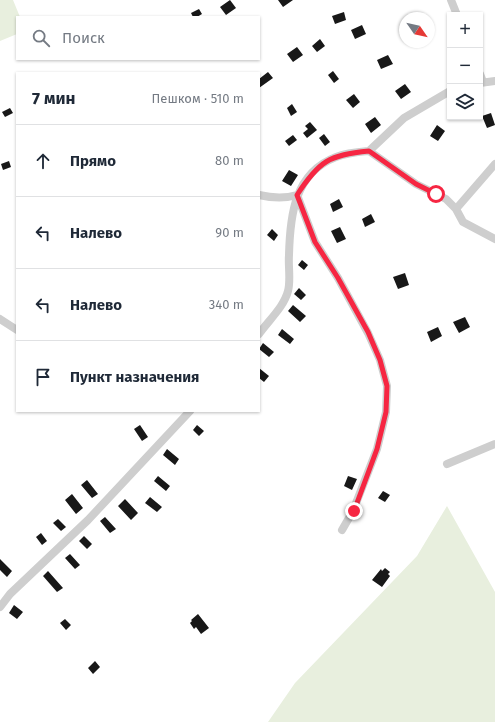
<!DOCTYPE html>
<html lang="ru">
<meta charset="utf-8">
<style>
body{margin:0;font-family:"Fira Sans",sans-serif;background:#f6f6f7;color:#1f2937}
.controls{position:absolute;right:12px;top:12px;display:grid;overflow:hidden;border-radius:0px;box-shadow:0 1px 3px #0004}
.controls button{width:36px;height:36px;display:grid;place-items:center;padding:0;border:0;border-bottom:1px solid #e0e1e3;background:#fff;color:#1f2937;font:20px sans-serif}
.compass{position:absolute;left:399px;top:12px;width:36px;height:36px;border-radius:50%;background:#fff;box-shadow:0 1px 3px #0004;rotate:124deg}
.stop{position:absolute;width:12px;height:12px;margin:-9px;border:3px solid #f62642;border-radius:50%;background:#fff}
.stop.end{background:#f62642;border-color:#fff;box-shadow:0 1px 4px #0008}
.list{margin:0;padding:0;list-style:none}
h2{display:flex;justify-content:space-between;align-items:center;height:52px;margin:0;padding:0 16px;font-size:17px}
h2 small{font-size:13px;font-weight:400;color:#747a83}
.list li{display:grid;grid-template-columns:26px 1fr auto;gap:12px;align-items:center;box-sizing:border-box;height:72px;padding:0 16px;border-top:1px solid #e0e1e3}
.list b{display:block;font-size:15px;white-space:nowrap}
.list em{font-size:13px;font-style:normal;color:#747a83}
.icon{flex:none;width:22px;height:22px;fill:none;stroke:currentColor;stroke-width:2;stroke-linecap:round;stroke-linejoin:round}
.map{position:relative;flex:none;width:495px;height:722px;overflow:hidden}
.search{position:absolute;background:#fff;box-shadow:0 1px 3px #0004;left:16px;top:16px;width:244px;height:44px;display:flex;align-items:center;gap:10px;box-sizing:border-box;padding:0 14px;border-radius:0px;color:#747a83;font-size:15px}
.panel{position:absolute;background:#fff;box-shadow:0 1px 3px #0004;left:16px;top:72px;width:244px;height:340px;border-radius:0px}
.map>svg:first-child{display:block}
.green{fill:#e8efde}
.building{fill:#181818}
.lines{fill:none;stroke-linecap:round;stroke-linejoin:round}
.street{stroke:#cecece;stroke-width:8}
.route{stroke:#f62642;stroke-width:5}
</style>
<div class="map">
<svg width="495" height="722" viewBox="0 0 495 722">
<rect width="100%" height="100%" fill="#fff"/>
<!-- green -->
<path class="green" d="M0,0H13L20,17H17V34L0,41Z
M447,506L495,592V722H268L295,683L417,556Z"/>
<!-- building -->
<path class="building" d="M230,0L236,8L226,15L220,7Z
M278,0H293L283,7Z
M199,9L202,14L197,17H193L191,13Z
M344,12L346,20L335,24L332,16Z
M362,25L366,34L355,39L351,30Z
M320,39L325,46L317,52L312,46Z
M297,47L303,55L293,62L287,54Z
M388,55L393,64L381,69L377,60Z
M333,71L339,79L334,83L328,75Z
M268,72L273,78L259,88V79Z
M405,84L411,92L401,99L395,91Z
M354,94L360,102L353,108L346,100Z
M292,104L297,112L291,116L287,108Z
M10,108L13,113L5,117L2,112Z
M491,113L495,125L487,128L482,116Z
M375,117L381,125L371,133L365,124Z
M310,122L317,130L307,138L303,133L308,129L305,126Z
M437,125L445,131L438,141L430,136Z
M324,134L330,142L325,146L319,138Z
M293,135L297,140L289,146L285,141Z
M9,161L11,167L3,170L1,164Z
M289,170L298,175L291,186L282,181Z
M339,199L343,207L333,212L330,204Z
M371,214L375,222L365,227L362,219Z
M340,227L346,239L337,243L331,231Z
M272,229L278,235L274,241L267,235Z
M302,260L308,265L304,270L298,265Z
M405,273L409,285L398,289L393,277Z
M299,288L306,295L301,300L294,294Z
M293,305L306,316L300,322L288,311Z
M465,317L470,327L459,333L453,322Z
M438,327L442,336L431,342L427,332Z
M282,329L294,339L290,344L278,335Z
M263,343L274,352L269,357L259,349Z
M259,368L269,376L264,382L259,378Z
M140,425L148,437L142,441L134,429Z
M197,425L204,431L199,436L193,430Z
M167,449L179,459L175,465L163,455Z
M158,476L170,486L166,491L154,481Z
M348,476L357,479L352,490L344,486Z
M87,480L98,494L92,498L81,485Z
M383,491L390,495L385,502L378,498Z
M72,494L83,508L76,514L65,500Z
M150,497L162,507L157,512L145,503Z
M125,499L138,513L131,520L118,506Z
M105,517L116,529L110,533L100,521Z
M58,519L66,527L61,531L53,523Z
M41,533L47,541L42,545L36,537Z
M84,536L92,544L87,549L79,541Z
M70,554L80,565L75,569L65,558Z
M0,559L12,571L7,577L0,570Z
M385,568L390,572L388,574L390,576L382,587L372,580L381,569L382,571Z
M48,571L63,588L57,592L43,576Z
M14,605L23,612L17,619L9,613Z
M198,614L209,628L201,634L196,627L194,629L190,623L192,621L191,620Z
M65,619L71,625L66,630L60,623Z
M95,661L100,667L93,674L88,668Z"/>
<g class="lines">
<!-- street -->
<path class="street" d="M451,0L457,15
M480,74L483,82
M480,83L495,81
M369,151L404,118L450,91
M259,195C272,198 284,199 297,195L315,242L338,278L368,333L380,360L387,386L386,412L377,449L353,511L342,530
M456,209L495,164
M0,319L17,330
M259,334C268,321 284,307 288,291C291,280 288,266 289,255C290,216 294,173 336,157C346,153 358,152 369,151L416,184L446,199L456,209L463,222L495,239
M447,464L495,444
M0,607L10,594L88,520L190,411"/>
</g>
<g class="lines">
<!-- route -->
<path class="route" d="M354,511L377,449L386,412L387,386L380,360L368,332L338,278L315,242L297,195C319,161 329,155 369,151L416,184L436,194"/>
</g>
</svg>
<div class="controls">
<button>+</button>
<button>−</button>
<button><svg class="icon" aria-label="layers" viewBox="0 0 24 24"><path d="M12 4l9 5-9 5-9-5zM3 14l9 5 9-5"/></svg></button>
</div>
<svg class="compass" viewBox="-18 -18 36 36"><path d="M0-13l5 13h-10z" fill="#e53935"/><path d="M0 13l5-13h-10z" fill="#747a83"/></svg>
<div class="stop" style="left:436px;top:194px"></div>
<div class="stop end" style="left:354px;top:511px"></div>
<div class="search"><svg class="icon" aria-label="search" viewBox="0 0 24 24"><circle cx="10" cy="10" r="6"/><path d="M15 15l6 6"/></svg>Поиск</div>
<section class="panel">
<h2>7 мин<small>Пешком · 510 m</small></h2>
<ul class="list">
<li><svg class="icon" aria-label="ahead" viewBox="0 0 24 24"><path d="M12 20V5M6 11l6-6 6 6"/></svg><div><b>Прямо</b></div><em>80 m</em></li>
<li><svg class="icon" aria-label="left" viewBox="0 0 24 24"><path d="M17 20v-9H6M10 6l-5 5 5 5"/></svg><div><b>Налево</b></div><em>90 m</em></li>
<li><svg class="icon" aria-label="left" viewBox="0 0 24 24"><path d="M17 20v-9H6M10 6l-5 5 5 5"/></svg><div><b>Налево</b></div><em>340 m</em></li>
<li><svg class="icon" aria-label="arrive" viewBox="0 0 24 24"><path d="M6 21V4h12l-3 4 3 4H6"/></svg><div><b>Пункт назначения</b></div></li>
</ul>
</section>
</div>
